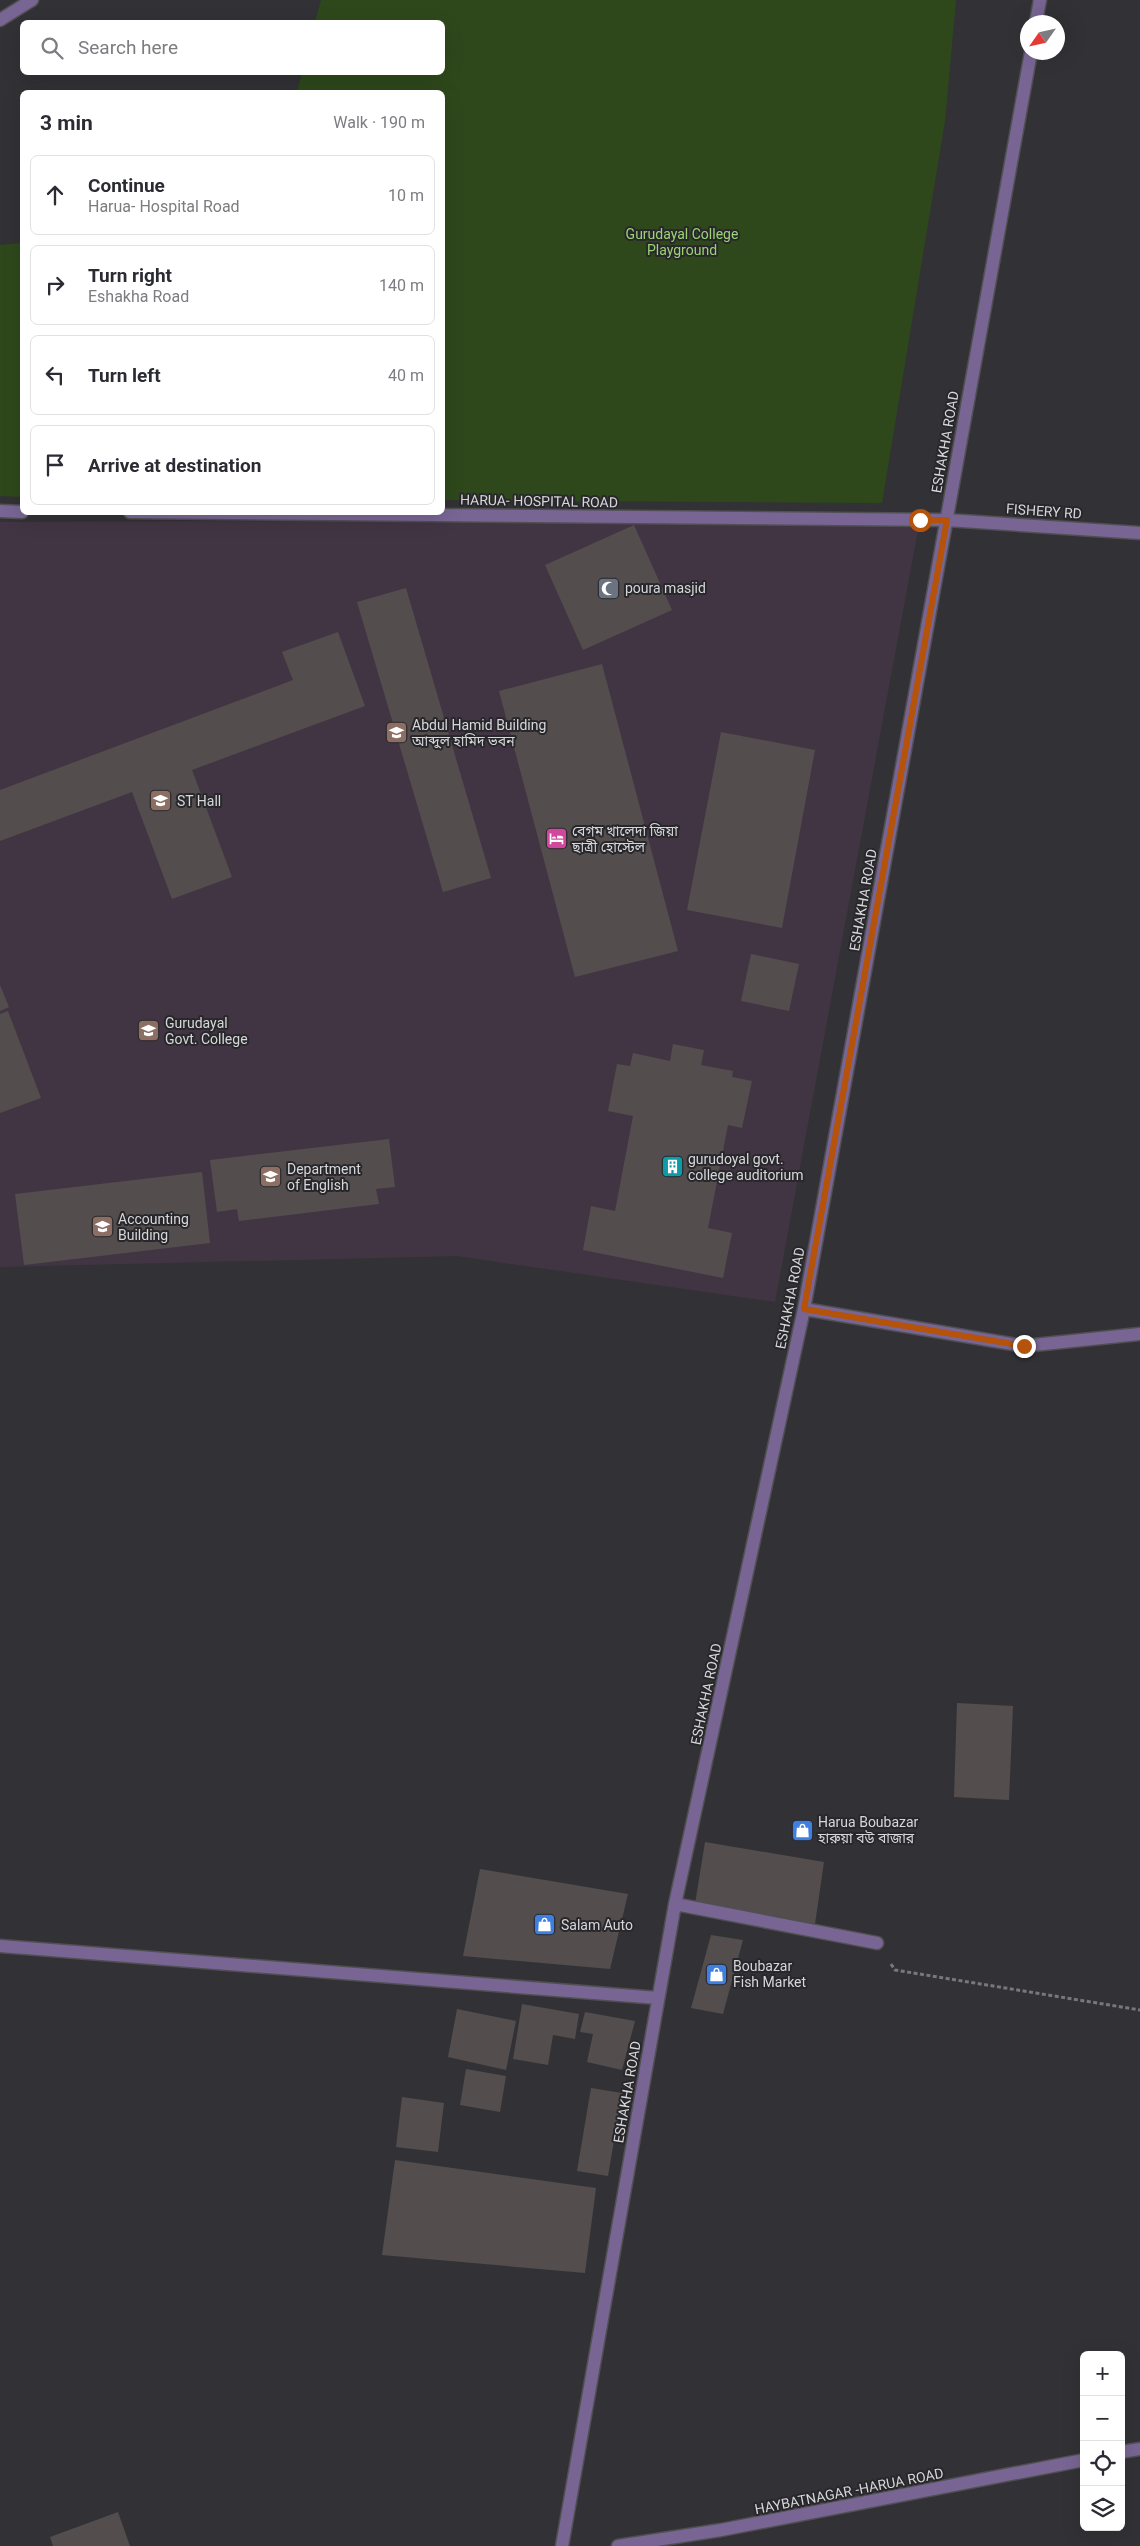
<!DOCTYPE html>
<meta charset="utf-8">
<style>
body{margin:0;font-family:Roboto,"Noto Sans Bengali",sans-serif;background:#f7f7f7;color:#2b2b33}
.controls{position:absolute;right:15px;bottom:15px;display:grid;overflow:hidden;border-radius:8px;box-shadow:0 5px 20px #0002}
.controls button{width:45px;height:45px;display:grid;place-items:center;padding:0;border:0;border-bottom:1px solid #e1e1e2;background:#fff;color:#2b2b33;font:25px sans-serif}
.compass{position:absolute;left:1020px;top:15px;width:45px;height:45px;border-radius:50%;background:#fff;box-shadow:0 5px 20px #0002;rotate:236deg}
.stop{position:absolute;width:15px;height:15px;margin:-11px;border:4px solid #b45309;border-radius:50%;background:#fff}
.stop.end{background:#b45309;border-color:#fff;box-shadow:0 1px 5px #0008}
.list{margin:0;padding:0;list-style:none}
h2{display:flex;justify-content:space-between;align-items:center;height:65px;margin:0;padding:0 20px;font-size:21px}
h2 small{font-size:16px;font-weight:400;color:#7c7c81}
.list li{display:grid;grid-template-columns:32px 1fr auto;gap:15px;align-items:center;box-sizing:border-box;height:80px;margin:0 10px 10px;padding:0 10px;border:1px solid #e1e1e2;border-radius:8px}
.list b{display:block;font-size:19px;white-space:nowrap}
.list p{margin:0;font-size:16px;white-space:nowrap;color:#7c7c81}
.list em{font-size:16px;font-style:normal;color:#7c7c81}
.icon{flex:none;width:28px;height:28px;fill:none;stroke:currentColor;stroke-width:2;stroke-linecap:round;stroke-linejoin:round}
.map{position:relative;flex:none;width:1140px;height:2546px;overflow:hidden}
.search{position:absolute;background:#fff;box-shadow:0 5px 20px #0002;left:20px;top:20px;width:425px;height:55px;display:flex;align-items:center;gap:12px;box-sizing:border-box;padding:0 18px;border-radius:8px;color:#7c7c81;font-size:19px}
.panel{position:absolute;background:#fff;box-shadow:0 5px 20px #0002;left:20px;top:90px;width:425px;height:425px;border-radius:8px}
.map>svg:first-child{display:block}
.education{fill:#423543}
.green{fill:#2e481b}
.building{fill:#534d4d}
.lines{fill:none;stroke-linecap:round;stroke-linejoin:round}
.minor-casing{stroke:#505053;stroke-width:15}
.path{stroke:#78777b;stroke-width:3;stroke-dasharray:4 2.5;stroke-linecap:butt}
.minor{stroke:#786594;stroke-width:12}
.route{stroke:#b45309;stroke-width:6}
.labels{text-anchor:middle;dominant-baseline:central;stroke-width:4;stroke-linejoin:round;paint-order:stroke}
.park-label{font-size:14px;fill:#9cd374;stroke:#28282c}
.street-label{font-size:14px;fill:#d7d6d9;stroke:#28282c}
.poi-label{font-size:14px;fill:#d7d6d9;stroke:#28282c;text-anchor:start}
</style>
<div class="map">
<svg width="1140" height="2546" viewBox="0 0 1140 2546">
<rect width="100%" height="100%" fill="#323236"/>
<!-- education -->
<path class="education" d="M920,519L775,1302L457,1256L0,1267V522Z"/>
<!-- green -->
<path class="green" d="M321,0H956L945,121L882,503L443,500L442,92H297L302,73L442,72V22H315Z
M22,243V497L0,496V245Z"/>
<!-- building -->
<path class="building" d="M634,525L672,610L583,650L545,565Z
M406,588L491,878L443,892L357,602Z
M338,632L365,706L192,770L232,877L172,899L132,792L0,841V790L293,680L282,652Z
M602,664L678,951L575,977L499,691Z
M721,732L815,750L782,928L687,910Z
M751,954L799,964L789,1011L741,1001Z
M0,985L9,1007L0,1011Z
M8,1011L41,1098L0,1113V1014Z
M673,1044L704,1050L701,1065L733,1071L732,1077L752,1081L742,1128L728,1125L708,1228L732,1233L723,1278L583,1250L591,1206L615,1211L633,1116L608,1111L617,1064L630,1066L633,1053L670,1061Z
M389,1139L395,1187L376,1189L379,1204L239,1221L237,1209L217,1212L210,1160Z
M202,1172L210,1243L24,1265L15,1194Z
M957,1703L1013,1706L1009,1800L954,1797Z
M705,1842L824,1862L815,1924L695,1904Z
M480,1869L628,1894L610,1969L463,1956Z
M711,1935L743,1940L723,2014L691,2008Z
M522,2004L579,2014L575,2039L553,2035L548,2065L513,2059Z
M457,2009L516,2021L506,2070L448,2057Z
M585,2012L635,2021L622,2070L587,2062L593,2034L580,2032Z
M466,2069L506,2076L500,2112L460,2105Z
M591,2088L622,2093L608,2176L577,2171Z
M402,2097L444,2103L438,2152L396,2147Z
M395,2160L596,2188L585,2273L382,2255Z
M118,2512L130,2546H53L50,2537Z"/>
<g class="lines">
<defs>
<path id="minor" d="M0,20L32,0
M1036,22L1040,0
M0,511L22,512
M130,512L947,520L1140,533
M804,1309L1024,1346L1140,1334
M675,1904L877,1943
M0,1946L658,1998
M1121,2452L1140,2449
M562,2546L675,1904L804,1309L1031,52
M618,2546L721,2530L1084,2460"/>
</defs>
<!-- minor casing -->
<use href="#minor" class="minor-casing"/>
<!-- path -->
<path class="path" d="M891,1964L895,1970L1140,2010"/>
<!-- minor -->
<use href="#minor" class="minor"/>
</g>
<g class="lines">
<!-- route -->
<path class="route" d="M920,520H947L804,1309L1024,1346"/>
</g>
<!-- icons -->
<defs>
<symbol id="mosque-square" viewBox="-11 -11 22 22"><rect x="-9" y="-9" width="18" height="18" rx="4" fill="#6b7280" stroke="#28282c"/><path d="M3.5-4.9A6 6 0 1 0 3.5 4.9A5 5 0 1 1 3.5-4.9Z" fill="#fff"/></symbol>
<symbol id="university-square" viewBox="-11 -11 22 22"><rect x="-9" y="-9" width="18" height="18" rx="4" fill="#8d6e63" stroke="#28282c"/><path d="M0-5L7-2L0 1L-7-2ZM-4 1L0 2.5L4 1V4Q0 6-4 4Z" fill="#fff"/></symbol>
<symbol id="hotel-square" viewBox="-11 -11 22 22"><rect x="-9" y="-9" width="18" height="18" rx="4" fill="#d1479c" stroke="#28282c"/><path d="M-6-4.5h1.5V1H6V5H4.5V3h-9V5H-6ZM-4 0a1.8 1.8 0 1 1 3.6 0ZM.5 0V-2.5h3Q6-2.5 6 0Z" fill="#fff"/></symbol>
<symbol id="building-square" viewBox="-11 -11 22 22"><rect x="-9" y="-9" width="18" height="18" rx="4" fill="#0f9aa8" stroke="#28282c"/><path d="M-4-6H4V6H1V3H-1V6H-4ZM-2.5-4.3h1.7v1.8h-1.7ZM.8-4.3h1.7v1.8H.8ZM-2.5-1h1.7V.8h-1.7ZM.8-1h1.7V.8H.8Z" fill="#fff"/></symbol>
<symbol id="shop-square" viewBox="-11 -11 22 22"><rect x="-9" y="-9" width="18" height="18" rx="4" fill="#3f7fe0" stroke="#28282c"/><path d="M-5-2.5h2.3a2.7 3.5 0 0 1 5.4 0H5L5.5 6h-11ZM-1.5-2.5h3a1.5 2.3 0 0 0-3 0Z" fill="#fff"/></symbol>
</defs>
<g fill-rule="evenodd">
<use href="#mosque-square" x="596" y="576" width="25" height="25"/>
<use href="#university-square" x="384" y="720" width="25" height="25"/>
<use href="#university-square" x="148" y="788" width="25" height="25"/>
<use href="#hotel-square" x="544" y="826" width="25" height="25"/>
<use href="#university-square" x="136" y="1018" width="25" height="25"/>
<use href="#building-square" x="660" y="1154" width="25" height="25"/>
<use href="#university-square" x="258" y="1164" width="25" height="25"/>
<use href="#university-square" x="90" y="1214" width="25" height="25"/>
<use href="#shop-square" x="790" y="1818" width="25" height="25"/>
<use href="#shop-square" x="532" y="1912" width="25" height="25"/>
<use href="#shop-square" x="704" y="1962" width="25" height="25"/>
</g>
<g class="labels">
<!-- park labels -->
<g class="park-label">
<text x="682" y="234">Gurudayal College<tspan x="682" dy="16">Playground</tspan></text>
</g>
<!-- street labels -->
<g class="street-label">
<text transform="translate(945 442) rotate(-80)">ESHAKHA ROAD</text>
<text transform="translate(539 501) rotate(1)">HARUA- HOSPITAL ROAD</text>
<text transform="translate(1044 511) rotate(4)">FISHERY RD</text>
<text transform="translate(863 900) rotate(-80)">ESHAKHA ROAD</text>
<text transform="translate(790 1298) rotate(-79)">ESHAKHA ROAD</text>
<text transform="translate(706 1694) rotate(-78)">ESHAKHA ROAD</text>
<text transform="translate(627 2092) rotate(-80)">ESHAKHA ROAD</text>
<text transform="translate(849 2491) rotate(-11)">HAYBATNAGAR -HARUA ROAD</text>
</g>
<!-- poi labels -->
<g class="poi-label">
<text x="625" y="588">poura masjid</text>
<text x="412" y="725">Abdul Hamid Building<tspan x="412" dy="16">আব্দুল হামিদ ভবন</tspan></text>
<text x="177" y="801">ST Hall</text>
<text x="572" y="831">বেগম খালেদা জিয়া<tspan x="572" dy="16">ছাত্রী হোস্টেল</tspan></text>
<text x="165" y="1023">Gurudayal<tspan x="165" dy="16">Govt. College</tspan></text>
<text x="688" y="1159">gurudoyal govt.<tspan x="688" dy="16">college auditorium</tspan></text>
<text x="287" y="1169">Department<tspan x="287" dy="16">of English</tspan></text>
<text x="118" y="1219">Accounting<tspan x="118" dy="16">Building</tspan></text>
<text x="818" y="1822">Harua Boubazar<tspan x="818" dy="16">হারুয়া বউ বাজার</tspan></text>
<text x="561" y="1925">Salam Auto</text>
<text x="733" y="1966">Boubazar<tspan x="733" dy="16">Fish Market</tspan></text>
</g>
</g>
</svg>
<div class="controls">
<button>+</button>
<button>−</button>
<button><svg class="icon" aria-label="locate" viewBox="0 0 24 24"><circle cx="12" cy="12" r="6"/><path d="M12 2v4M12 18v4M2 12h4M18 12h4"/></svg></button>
<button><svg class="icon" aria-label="layers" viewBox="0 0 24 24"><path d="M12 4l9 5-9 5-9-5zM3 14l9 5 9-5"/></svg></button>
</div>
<svg class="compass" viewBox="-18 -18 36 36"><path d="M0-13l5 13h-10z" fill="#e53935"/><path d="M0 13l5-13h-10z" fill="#7c7c81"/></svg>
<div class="stop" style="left:920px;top:520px"></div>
<div class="stop end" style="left:1024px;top:1346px"></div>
<div class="search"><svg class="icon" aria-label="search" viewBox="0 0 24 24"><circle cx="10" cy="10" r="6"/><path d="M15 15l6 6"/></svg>Search here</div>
<section class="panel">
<h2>3 min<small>Walk · 190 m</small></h2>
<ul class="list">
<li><svg class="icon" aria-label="ahead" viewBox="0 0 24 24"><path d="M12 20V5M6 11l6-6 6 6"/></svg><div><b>Continue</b><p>Harua- Hospital Road</p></div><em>10 m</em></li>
<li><svg class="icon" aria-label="right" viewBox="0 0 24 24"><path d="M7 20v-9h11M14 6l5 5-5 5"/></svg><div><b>Turn right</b><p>Eshakha Road</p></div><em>140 m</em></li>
<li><svg class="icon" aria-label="left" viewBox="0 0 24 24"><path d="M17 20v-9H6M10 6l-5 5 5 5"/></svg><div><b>Turn left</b></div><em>40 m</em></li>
<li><svg class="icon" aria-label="arrive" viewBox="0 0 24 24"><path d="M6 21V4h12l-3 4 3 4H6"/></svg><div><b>Arrive at destination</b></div></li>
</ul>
</section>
</div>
